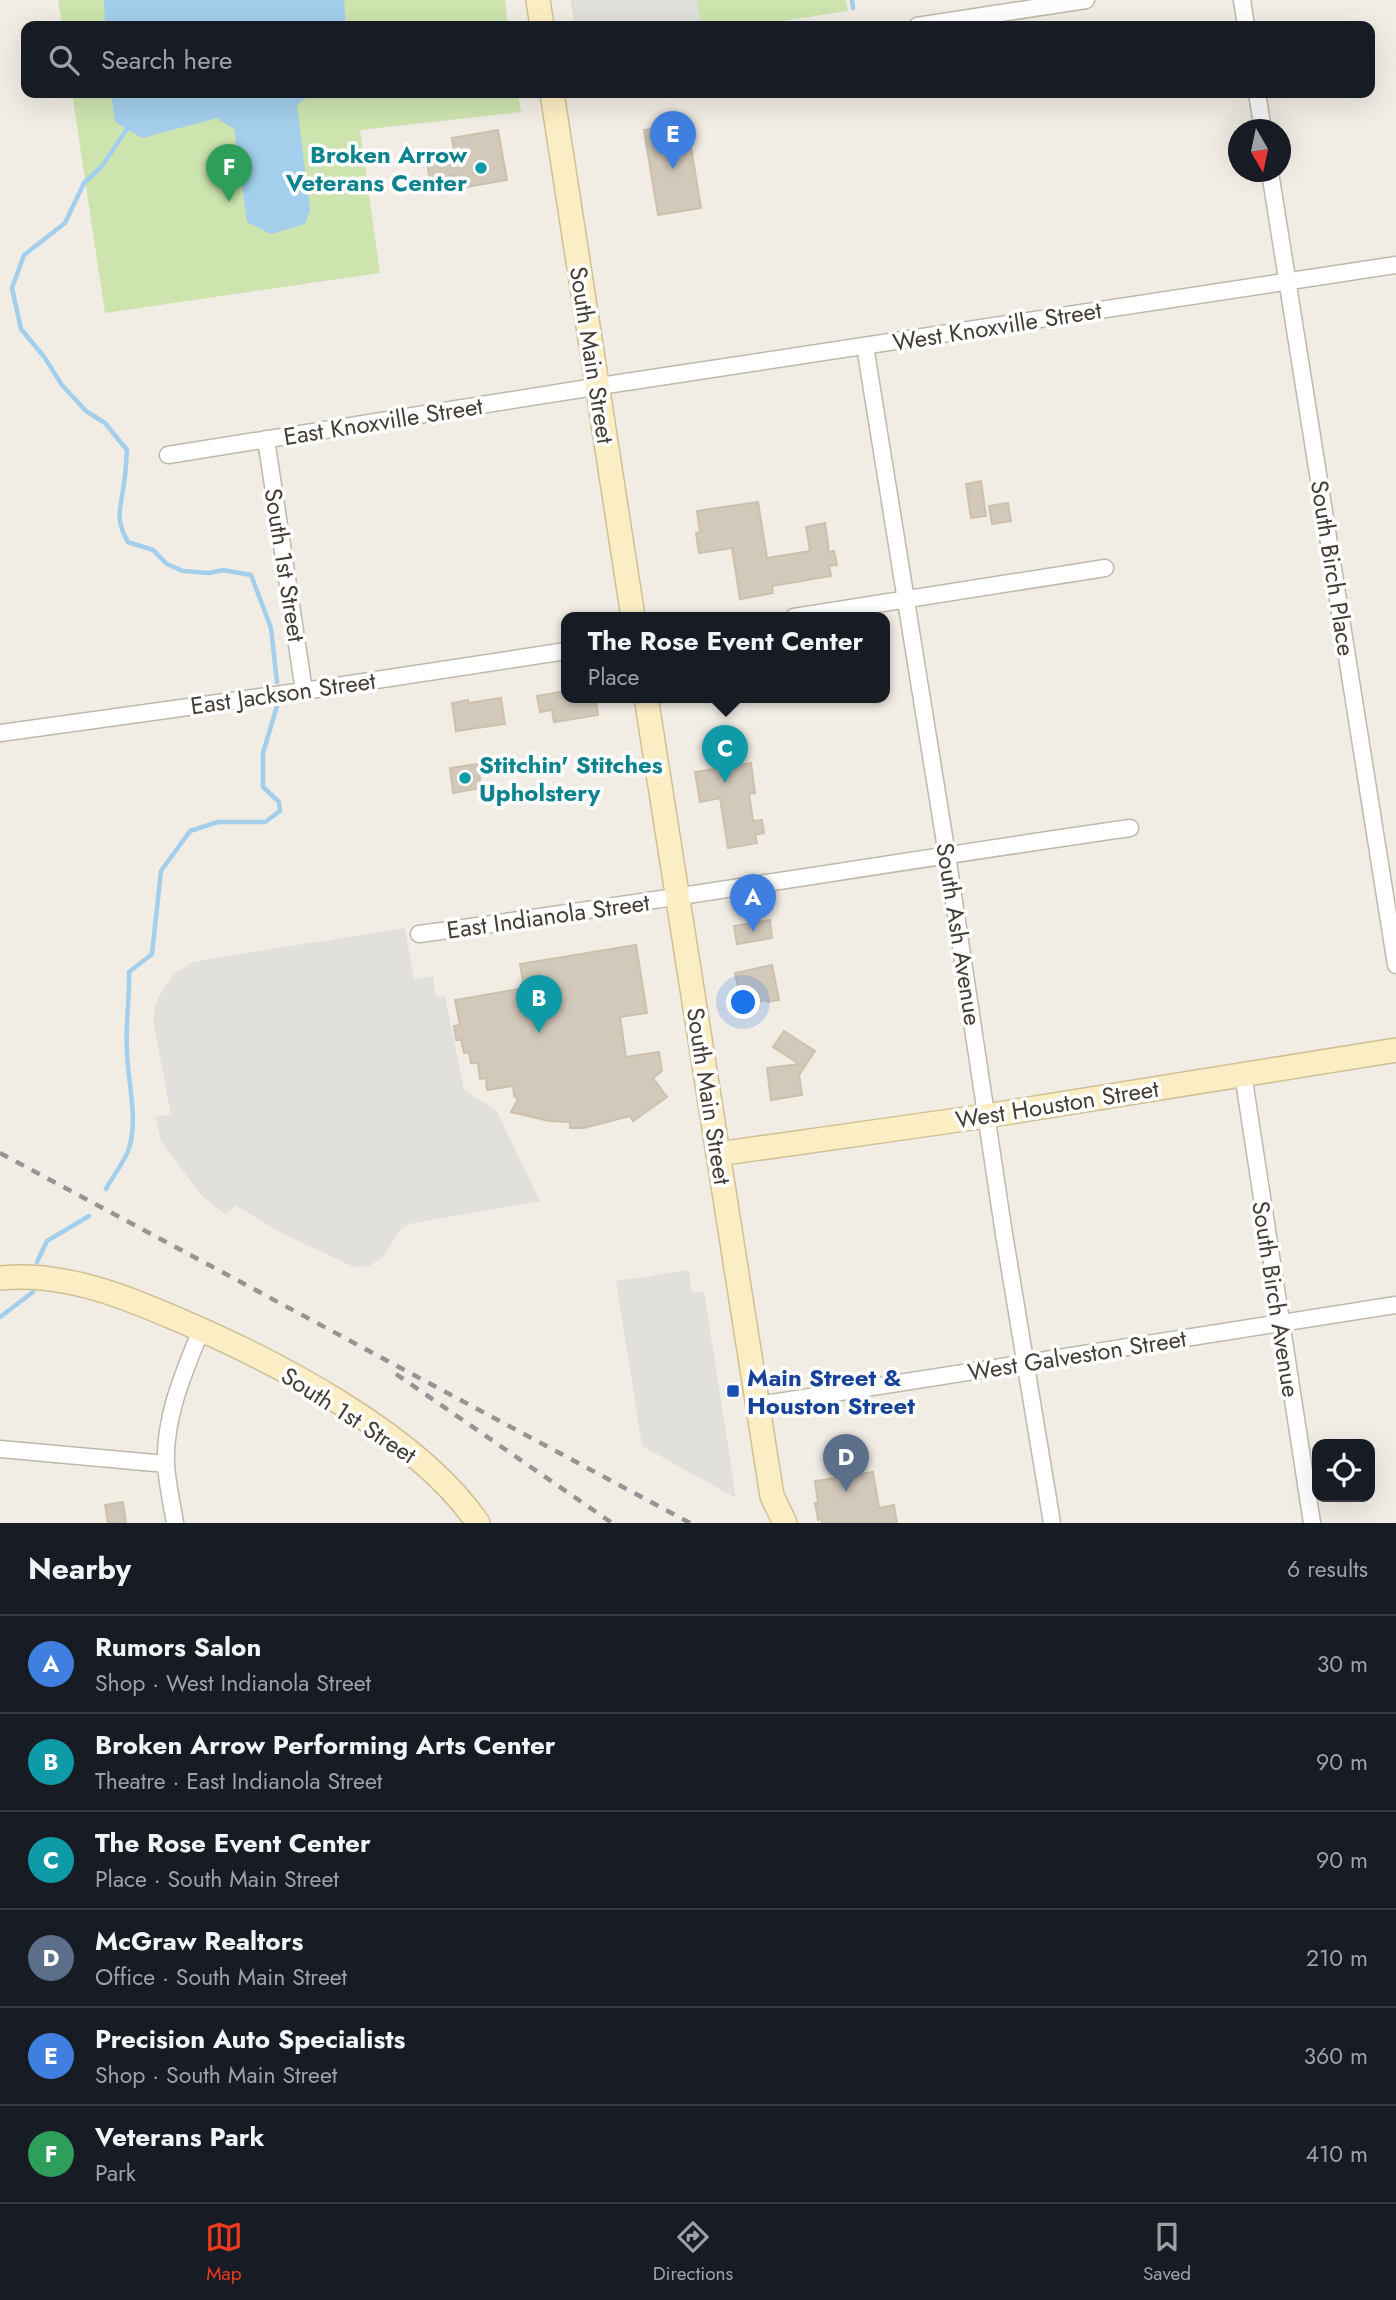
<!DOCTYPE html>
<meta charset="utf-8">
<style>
body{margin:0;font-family:Jost,sans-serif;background:#242831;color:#f1f3f6}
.controls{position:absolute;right:21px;bottom:21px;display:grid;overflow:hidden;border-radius:14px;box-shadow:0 7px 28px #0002}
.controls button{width:63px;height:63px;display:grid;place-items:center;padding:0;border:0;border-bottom:2px solid #363941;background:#171b24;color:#f1f3f6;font:35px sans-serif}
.compass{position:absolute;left:1228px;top:119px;width:63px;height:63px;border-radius:50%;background:#171b24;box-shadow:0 7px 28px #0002;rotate:171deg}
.you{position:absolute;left:744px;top:1003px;width:24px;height:24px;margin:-18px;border:5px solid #fff;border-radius:50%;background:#1a73e8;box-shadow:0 0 0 10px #1a73e833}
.badge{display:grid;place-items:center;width:46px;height:46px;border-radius:50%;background:#f03a1d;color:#fff;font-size:23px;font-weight:700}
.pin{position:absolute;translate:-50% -58px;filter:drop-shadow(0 2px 4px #0008)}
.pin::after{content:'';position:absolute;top:37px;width:24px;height:21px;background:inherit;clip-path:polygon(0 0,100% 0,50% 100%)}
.popup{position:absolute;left:561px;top:612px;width:329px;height:91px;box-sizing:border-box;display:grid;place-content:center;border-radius:14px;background:#171b24;filter:drop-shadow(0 2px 5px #0005);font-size:23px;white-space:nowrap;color:#9ea1a6}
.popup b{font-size:26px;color:#f1f3f6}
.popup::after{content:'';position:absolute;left:50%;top:100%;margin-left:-14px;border:14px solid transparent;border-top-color:#171b24}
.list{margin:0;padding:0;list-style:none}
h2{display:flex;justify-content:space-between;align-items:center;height:91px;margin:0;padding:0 28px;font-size:30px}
h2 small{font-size:23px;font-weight:400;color:#9ea1a6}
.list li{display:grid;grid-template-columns:46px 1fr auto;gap:21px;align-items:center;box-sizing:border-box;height:98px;padding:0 28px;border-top:2px solid #363941}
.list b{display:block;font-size:26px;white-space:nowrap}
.list p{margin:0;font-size:23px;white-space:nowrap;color:#9ea1a6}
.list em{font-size:23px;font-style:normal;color:#9ea1a6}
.icon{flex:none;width:38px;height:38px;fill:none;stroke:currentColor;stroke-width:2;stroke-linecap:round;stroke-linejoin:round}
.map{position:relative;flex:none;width:1396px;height:1523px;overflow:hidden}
.search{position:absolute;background:#171b24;box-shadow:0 7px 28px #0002;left:21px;right:21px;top:21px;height:77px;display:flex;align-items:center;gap:18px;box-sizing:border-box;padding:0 24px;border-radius:14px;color:#9ea1a6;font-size:26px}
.sheet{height:679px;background:#171b24}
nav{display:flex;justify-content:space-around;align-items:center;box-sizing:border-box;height:98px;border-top:2px solid #363941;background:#171b24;font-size:19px;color:#9ea1a6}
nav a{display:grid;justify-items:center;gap:4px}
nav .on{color:#f03a1d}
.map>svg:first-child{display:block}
.green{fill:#cde4af}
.parking{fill:#e2e0dd}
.water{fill:#a3cfec}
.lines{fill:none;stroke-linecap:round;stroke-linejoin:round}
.stream{stroke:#a3cfec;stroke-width:4.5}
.building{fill:#d3c9bb;stroke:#cdc1ae;stroke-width:2}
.street-casing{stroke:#bfb8ab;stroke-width:19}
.secondary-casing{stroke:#d0c096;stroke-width:26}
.street{stroke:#fff;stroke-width:16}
.secondary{stroke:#fceec4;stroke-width:23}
.rail{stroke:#949494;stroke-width:4.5;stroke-dasharray:9 9;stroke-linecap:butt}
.culture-dot{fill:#0f9aa8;stroke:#fff;stroke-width:2.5}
.transit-dot{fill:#1a4fb4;stroke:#fff;stroke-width:2.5}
.labels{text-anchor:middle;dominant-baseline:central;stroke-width:7;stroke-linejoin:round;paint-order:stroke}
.culture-label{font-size:24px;font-weight:bold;fill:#0d838f;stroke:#fff;text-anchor:end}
.street-label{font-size:24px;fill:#433d35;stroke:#fff}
.transit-label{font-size:24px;font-weight:bold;fill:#164399;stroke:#fff;text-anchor:start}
</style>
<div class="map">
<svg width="1396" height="1523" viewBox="0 0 1396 1523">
<rect width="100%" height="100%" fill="#f1ede5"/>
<!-- green -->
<path class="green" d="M58,0H505L508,26H62Z
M571,0H846L848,11L751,26H575Z
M72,93H518L521,112L360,130L380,273L105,313Z"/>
<!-- parking -->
<path class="parking" d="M572,0H697L701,25L576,26Z
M405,928L414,979L433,976L436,997L445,996L464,1090L496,1110L540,1201L409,1224L402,1228L382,1258L369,1266L354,1267L282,1233L236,1206L226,1215L200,1194L161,1141L155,1117L171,1114L153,1022L155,1007L160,994L173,975L191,963L214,958Z
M689,1270L692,1293L704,1291L736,1498L642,1446L616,1281Z"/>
<!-- water -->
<path class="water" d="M104,0H344L346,26H105Z
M111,93H312L297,105L310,210L305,224L271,234L247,222L234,129L217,118L142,138L115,122Z"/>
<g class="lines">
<!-- stream -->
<path class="stream" d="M852,0L853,8
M127,129L102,166L84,183L65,223L24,255L12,288L21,329L45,358L62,385L86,411L105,423L127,450C126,461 126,472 124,483C121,508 114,518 128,542L153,550L167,564L183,571L209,573L223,570L251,575L271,628L277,682
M106,1189C112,1177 123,1164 128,1151C139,1123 128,1082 127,1053C125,1025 130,999 129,972L152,954L161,871L190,831L218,822H265L280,811L279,802L263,787V753L277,706
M37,1262L47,1241L89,1216
M0,1317L33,1292"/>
</g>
<!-- building -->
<path class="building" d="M687,123L701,208L658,215L644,130Z
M498,130L507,180L460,188L458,175L430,180L427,162L455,157L452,138Z
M981,481L986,516L971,518L966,484Z
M758,502L767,558L810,551L806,527L825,523L829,552L834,551L837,565L829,566L831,576L772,586L773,593L740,599L732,548L699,553L696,533L700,532L697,511Z
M1008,503L1011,521L992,524L989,506Z
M566,691V697H595L598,715L554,722L552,710L540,712L537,696Z
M501,698L505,724L456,731L452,703L468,700V703Z
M751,763L755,793L749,794L753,821L762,820L764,833L755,835L757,843L728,848L720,798L700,802L695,772Z
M478,764L481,788L453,793L450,768Z
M770,920L772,938L737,944L734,926Z
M636,945L647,1013L620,1017L626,1057L659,1052L662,1071L653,1078L667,1097L633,1121L630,1116L584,1128H570V1122L549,1121L511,1112L518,1099L514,1096L513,1086L487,1090L486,1078L480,1079L478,1063H471L469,1052L464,1053L461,1040H456L454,1026L460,1025L455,1000L524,988L520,964Z
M772,965L779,1000L767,1002L766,1000L750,1003L749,1000L741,1002L735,973Z
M784,1031L815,1051L799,1075L802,1095L771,1100L767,1068L799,1064L773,1047Z
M873,1472L879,1508L894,1505L897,1523H822L821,1519L818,1520L815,1503H818L815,1481Z
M123,1502L126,1523H108L105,1505Z"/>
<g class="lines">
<defs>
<path id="street" d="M1242,0L1246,26
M917,26L1086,0
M1257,93L1263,130
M1270,172L1396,965
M865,346L947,855L1004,1234L1052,1523
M266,439L304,691
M168,455L613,384L1396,265
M794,617L1105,568
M0,733L304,691L566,651
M419,934C657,902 893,862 1130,828
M1243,1074L1312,1523
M758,1405L1396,1305
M0,1449L166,1464
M175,1523C172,1504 167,1484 166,1464C164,1417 184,1372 201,1330"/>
<path id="secondary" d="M538,0L542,26
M552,93L633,617
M646,697L772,1496L785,1523
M718,1154L986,1116L1396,1050
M0,1278C21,1276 43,1277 63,1281C104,1288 141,1304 179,1320C275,1361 418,1435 478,1523"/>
</defs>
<!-- street casing -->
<use href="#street" class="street-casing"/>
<!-- secondary casing -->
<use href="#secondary" class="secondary-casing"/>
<!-- street -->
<use href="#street" class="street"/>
<!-- secondary -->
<use href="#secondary" class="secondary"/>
<!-- rail -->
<path class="rail" d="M0,1153L690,1523
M396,1374L612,1523"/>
</g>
<!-- markers -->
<g class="culture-dot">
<circle cx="481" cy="168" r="7"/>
<circle cx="465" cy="778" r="7"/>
</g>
<rect class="transit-dot" x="726" y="1384" width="14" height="14" rx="3.5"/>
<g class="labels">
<!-- culture labels -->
<g class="culture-label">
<text x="467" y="154">Broken Arrow<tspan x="467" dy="28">Veterans Center</tspan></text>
<text x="479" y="764" text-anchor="start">Stitchin' Stitches<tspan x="479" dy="28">Upholstery</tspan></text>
</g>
<!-- street labels -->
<g class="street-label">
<text transform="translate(997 326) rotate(-9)">West Knoxville Street</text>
<text transform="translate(592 355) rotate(81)">South Main Street</text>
<text transform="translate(383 421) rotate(-9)">East Knoxville Street</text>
<text transform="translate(285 565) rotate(81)">South 1st Street</text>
<text transform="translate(1333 568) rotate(81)">South Birch Place</text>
<text transform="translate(283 693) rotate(-8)">East Jackson Street</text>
<text transform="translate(548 916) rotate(-8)">East Indianola Street</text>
<text transform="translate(959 934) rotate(81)">South Ash Avenue</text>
<text transform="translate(709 1096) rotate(81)">South Main Street</text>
<text transform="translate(1057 1104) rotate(-9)">West Houston Street</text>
<text transform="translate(1276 1299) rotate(81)">South Birch Avenue</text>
<text transform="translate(1077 1355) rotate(-9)">West Galveston Street</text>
<text transform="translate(349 1415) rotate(33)">South 1st Street</text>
</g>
<!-- transit labels -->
<g class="transit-label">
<text x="747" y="1377">Main Street &amp;<tspan x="747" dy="28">Houston Street</tspan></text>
</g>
</g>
</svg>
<div class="controls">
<button><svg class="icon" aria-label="locate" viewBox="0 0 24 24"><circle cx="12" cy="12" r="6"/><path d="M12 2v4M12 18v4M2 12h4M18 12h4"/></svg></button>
</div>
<svg class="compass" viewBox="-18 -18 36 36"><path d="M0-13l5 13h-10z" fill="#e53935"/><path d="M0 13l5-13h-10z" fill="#9ea1a6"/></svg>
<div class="you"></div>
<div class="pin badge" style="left:753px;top:932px;background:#3f7fe0">A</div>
<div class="pin badge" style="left:539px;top:1033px;background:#0f9aa8">B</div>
<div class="pin badge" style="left:725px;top:783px;background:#0f9aa8">C</div>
<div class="popup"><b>The Rose Event Center</b>Place</div>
<div class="pin badge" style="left:846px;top:1492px;background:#5c6f8a">D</div>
<div class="pin badge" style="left:673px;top:169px;background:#3f7fe0">E</div>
<div class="pin badge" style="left:229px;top:202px;background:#2e9e5b">F</div>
<div class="search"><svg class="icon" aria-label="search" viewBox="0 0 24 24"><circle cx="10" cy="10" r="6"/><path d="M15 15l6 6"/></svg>Search here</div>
</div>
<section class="sheet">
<h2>Nearby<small>6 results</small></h2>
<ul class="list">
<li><span class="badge" style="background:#3f7fe0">A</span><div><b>Rumors Salon</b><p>Shop · West Indianola Street</p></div><em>30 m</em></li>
<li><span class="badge" style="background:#0f9aa8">B</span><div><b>Broken Arrow Performing Arts Center</b><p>Theatre · East Indianola Street</p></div><em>90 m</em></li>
<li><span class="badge" style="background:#0f9aa8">C</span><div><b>The Rose Event Center</b><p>Place · South Main Street</p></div><em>90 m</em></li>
<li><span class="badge" style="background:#5c6f8a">D</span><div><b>McGraw Realtors</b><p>Office · South Main Street</p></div><em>210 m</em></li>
<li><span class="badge" style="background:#3f7fe0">E</span><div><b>Precision Auto Specialists</b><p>Shop · South Main Street</p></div><em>360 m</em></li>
<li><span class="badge" style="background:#2e9e5b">F</span><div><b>Veterans Park</b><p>Park</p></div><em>410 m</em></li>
</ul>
</section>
<nav>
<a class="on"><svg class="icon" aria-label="map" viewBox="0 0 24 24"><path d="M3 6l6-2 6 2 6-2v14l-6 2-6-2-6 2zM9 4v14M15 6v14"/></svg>Map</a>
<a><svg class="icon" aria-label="directions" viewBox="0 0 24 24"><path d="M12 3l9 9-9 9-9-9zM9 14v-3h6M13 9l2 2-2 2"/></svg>Directions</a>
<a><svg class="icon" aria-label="saved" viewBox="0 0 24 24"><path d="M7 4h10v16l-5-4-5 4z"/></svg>Saved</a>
</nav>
